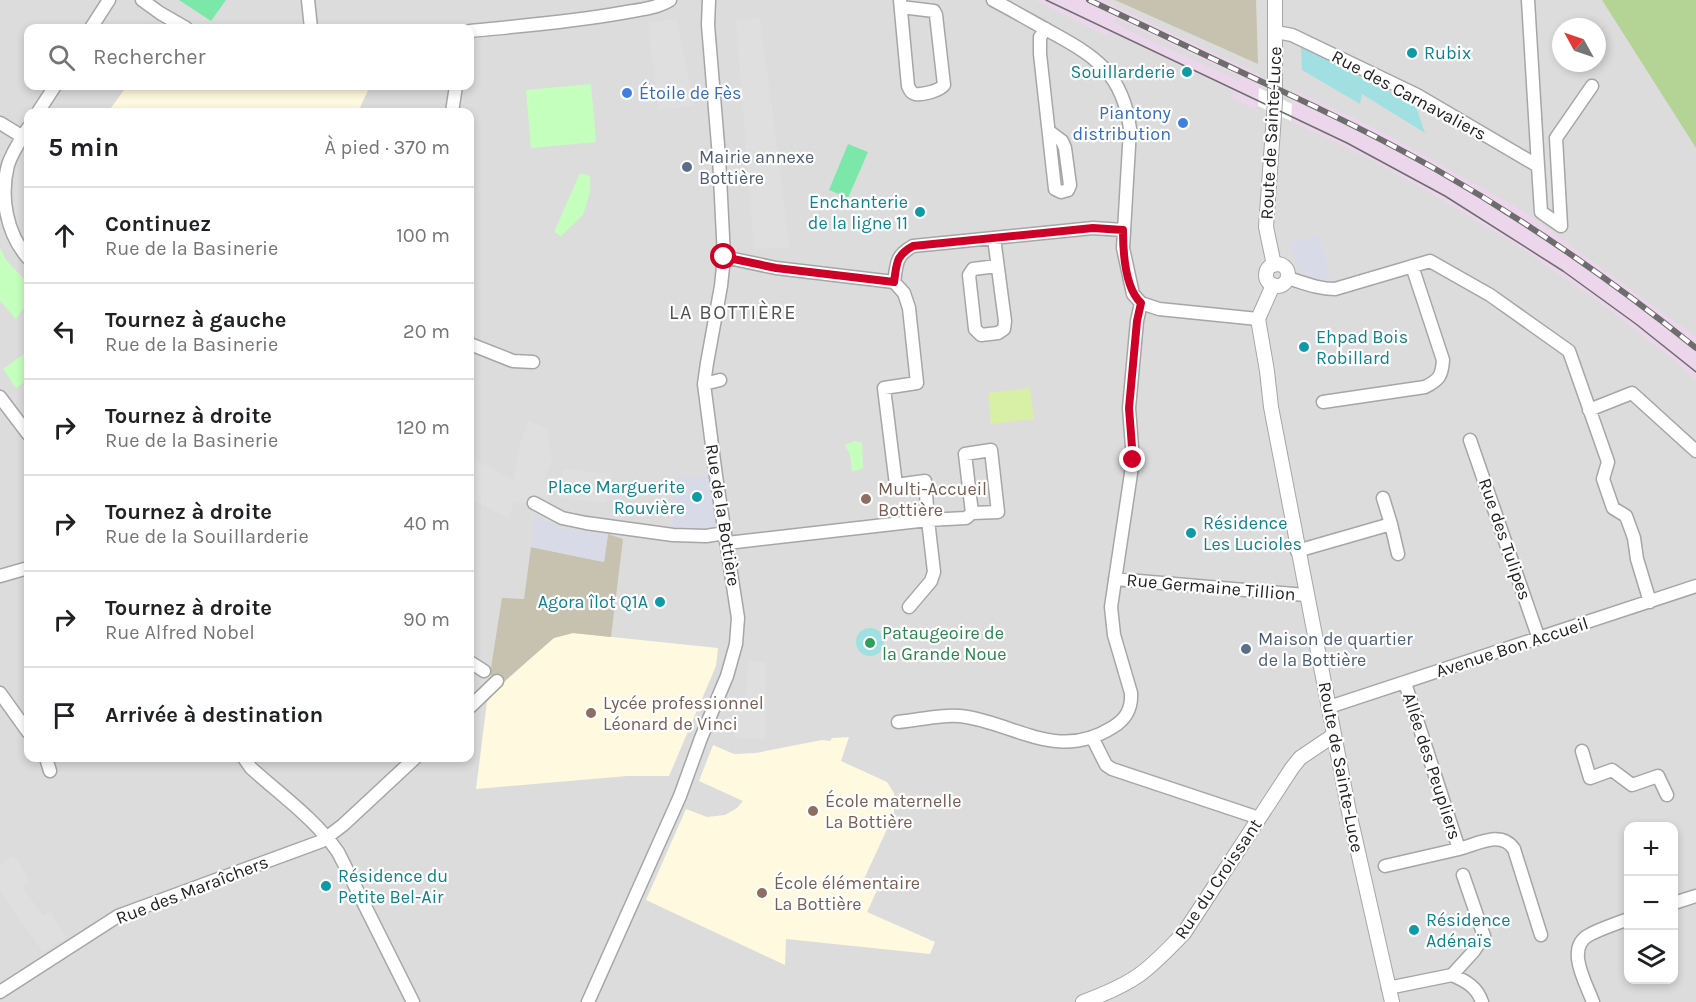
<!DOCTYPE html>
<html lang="fr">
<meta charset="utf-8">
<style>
body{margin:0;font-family:Karla,sans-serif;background:#f6f6f6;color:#202124}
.controls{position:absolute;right:18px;bottom:18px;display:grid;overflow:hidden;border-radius:12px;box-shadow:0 3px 9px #0003}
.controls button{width:54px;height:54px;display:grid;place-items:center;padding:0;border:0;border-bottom:2px solid #e0e0e0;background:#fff;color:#202124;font:30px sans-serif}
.compass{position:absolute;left:1552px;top:18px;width:54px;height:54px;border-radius:50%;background:#fff;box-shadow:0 3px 9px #0003;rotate:310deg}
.stop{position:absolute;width:18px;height:18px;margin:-14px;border:4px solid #ce0027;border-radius:50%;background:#fff}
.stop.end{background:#ce0027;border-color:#fff;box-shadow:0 2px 6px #0008}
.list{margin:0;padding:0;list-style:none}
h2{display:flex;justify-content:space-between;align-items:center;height:78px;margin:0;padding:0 24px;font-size:26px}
h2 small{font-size:20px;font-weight:400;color:#757577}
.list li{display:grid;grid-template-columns:39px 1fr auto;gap:18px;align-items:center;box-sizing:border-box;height:96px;padding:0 24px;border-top:2px solid #e0e0e0}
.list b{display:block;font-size:22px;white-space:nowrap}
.list p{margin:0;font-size:20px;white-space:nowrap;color:#757577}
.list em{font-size:20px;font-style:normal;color:#757577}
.icon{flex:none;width:33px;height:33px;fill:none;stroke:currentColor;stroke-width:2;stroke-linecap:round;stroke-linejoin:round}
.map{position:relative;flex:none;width:1696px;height:1002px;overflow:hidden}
.search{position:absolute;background:#fff;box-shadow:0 3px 9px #0003;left:24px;top:24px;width:450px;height:66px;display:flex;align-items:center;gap:15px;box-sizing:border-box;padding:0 21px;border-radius:12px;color:#757577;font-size:22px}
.panel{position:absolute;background:#fff;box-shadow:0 3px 9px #0003;left:24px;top:108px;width:450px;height:654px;border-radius:12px}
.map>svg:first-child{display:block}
.residential{fill:#dddcdc;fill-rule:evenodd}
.industrial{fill:#ebd6eb;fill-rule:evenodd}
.education{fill:#fff9df}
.construction{fill:#c6c2af}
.grass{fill:#d8f0a5}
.forest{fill:#b3d495}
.park{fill:#c4ffbd}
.pitch{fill:#7be8a9}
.parking{fill:#dfdfdf}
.plaza{fill:#d8dbe7}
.water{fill:#a0e0e3}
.pier{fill:#fff}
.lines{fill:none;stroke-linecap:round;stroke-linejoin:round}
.minor-casing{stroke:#a6a6a6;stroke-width:15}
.tertiary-casing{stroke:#a6a6a6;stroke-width:16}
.minor{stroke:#fff;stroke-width:12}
.tertiary{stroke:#fff;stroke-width:14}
.tram{stroke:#6d6d6d;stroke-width:1.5}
.rail-casing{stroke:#6d6d6d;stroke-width:6}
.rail{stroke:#fff;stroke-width:4;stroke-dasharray:11;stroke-linecap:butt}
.route{stroke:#ce0027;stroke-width:8}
.culture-dot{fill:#0f9aa8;stroke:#fff;stroke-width:2}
.shop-dot{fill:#3f7fe0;stroke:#fff;stroke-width:2}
.service-dot{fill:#5c6f8a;stroke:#fff;stroke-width:2}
.education-dot{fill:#8d6e63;stroke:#fff;stroke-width:2}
.leisure-dot{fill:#2e9e5b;stroke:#fff;stroke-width:2}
.labels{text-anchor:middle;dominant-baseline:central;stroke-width:4.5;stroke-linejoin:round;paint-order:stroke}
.culture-label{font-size:18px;fill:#0d838f;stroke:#fff;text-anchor:start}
.shop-label{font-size:18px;fill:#366cbe;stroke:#fff;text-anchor:start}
.street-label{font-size:18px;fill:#1f1f1f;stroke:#fff}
.service-label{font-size:18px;fill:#4e5e75;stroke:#fff;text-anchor:start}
.education-label{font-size:18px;fill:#785e54;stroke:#fff;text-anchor:start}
.leisure-label{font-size:18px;fill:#27864d;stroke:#fff;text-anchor:start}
.neighbourhood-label{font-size:20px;letter-spacing:1.5px;fill:#525252;stroke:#fff}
</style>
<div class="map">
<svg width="1696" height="1002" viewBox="0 0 1696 1002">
<rect width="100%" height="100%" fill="#f1eae4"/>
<!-- residential -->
<path class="residential" d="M0,0H1696V1002H0ZM1561,27H1597V63H1561ZM28,28H470V86H28ZM28,112H470V758H28ZM1628,826H1674V980H1628Z"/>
<!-- industrial -->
<path class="industrial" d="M1035,0H1103L1260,75L1258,107L1251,108L1232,97L1234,92L1220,85L1123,38L1109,33L1107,36ZM1115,18L1240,77L1239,81L1128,30L1114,22Z
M1293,90L1358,120L1393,138L1523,211L1696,337V380L1675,361L1602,304L1515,244L1429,192L1370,159L1291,121Z"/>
<!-- education -->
<path class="education" d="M127,86H370L358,112H108Z
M573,633L718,648L716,666L669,776H627L476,789L487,702L499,687L553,638Z
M849,737L841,761L887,782L894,793V814L864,879L879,886L867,912L935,942L930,954L786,939L785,965L646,900L686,809L707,817L725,815L737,808L743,801L699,781L713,745L734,754L756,753L822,740L830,741L832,738Z"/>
<!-- construction -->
<path class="construction" d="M1256,0L1258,64L1115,0Z
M608,534L623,539L611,637L573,633L554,638L500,685L490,674L502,598L524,599L531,547L604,562Z"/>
<!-- grass -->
<path class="grass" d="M1030,388L1034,419L991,424L988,393Z"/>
<!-- forest -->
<path class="forest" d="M1602,0H1696V148Z"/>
<!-- park -->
<path class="park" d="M591,84L596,142L531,148L526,90Z
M580,173L590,176V192L583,215L561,236L554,232Z
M0,248L6,260L28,283V291L26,295L28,297V302L16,319L0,301Z
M28,351V380L16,388L3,369Z
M855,441L862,443L863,468L852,472L850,455L845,445Z"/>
<!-- pitch -->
<path class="pitch" d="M179,0H226L211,21Z
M848,144L868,152L848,198L829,190Z"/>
<!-- parking -->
<path class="parking" d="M760,18L790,248L754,249L736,21Z
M677,19L694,105L658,110L648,23Z
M528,421L547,429L552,462L540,490L549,477H562L563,469L609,474L606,503L560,498V489L554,488L547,500L538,496L534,503L514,502L508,518L470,498V457L514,480L518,451Z
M748,661L766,662V739H745L734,736L736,701H746Z
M14,856L30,881L23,887L43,916L50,912L67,937L43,952L0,891V865Z"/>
<!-- plaza -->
<path class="plaza" d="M1319,235L1330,278L1321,280L1308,276L1301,271L1296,265L1289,244Z
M716,476L725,533L673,535L671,516L676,477Z
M535,517L561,528L608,534L604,562L531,547Z"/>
<!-- water -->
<path class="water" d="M1301,47L1415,104L1425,133L1362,94L1360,104L1302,70Z
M856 642a14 14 0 1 1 28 0a14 14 0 1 1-28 0Z"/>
<!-- pier -->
<path class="pier" d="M1259,88L1292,104L1291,121L1258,106Z"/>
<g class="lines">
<defs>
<path id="minor" d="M142,0L160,13L186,28
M308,0L311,28
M900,0L908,86C910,90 911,93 915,94C923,95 939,91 944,85L936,15L934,11L901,7
M993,0C1012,10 1031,21 1049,31C1095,56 1123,73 1130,129L1123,248L1133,294L1141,303L1159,309L1258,319
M1528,0L1538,166
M91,28L109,0
M1046,29L1040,37V54L1055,189L1061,192L1068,190L1070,185L1065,148L1062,141L1050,132
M470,31C520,26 571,22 621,13C637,10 655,9 670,0
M1276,32L1292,35L1417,95L1538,166L1541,212L1561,226L1556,138L1592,86
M38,112L55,86
M452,112L456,86
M0,123L23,137
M28,128C21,139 12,152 8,165C0,196 6,233 28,258
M994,238L1005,321L1004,329L998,333L981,335L975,329L969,275L973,269L997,266
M724,257L776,268L894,282C897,264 895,256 913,246L1093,228L1123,230
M1288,278C1304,283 1318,289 1335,289L1430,261L1490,295L1569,351L1608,462L1603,479L1613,508L1626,516L1634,538L1637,559L1650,602
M470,344L513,361L533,362
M704,384L720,380
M0,397L28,434
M1323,402L1425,387C1439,380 1442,376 1443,360L1412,266
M1589,410L1632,393L1696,451
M1470,440L1539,639
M534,503L562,518L586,523L673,535L706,536L725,533
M1391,524L1398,554
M727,543L928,520L925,481L896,485L884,388L917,383L909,308L904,293L894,282
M1297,551L1391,524L1383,498
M0,576L28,568
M1115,579L1306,595
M909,607L931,581L934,572L928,520L966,518L972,513L998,512L991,450L965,454L972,513
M470,662L484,671
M1405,683L1459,849C1478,844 1501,830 1514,849L1541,935
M0,693L28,732
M470,707L497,681
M1329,707L1696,586
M898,722C920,720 945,713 967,717C1019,726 1059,761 1113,727C1126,719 1132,709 1131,693L1114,635L1111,607L1133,460L1129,408L1137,321L1141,303
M1092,737L1106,765L1112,769L1259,818
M1582,751L1590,778L1612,770L1632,785L1658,776L1667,795
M46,758L50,771
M244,758L251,768C281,795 315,819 338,852L413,1002
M1385,866L1459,849
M1674,903L1696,896
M1452,975C1466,981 1477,987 1482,1002
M1388,988L1452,975L1473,952L1484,936L1463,875
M0,992L118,916L322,841L343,825L415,758
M588,1002L680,796L701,738L727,676L736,644L738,618L716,476L704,384L707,363L721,286L724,257L719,157L708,25L709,0
M1593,1002C1586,983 1565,948 1589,935C1602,928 1616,924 1628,919"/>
<path id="tertiary" d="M1266 275a11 11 0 1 1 22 0a11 11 0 1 1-22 0Z
M1274,265L1266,227L1275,101V0
M1273,285L1258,319L1267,371L1271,407L1349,812L1392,1002
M1083,1002C1102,995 1122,987 1139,975C1156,963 1170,947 1184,933L1292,768L1300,758L1334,735"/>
</defs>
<!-- minor casing -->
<use href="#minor" class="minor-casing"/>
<!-- tertiary casing -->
<use href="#tertiary" class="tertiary-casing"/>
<!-- minor -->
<use href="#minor" class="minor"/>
<!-- tertiary -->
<use href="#tertiary" class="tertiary"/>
<!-- tram -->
<path class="tram" d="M1046,0L1347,143L1445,196L1563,271L1636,324L1696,372"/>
<defs>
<path id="rail" d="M1089,0C1146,27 1202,54 1258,80C1319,108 1379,137 1437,170C1528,222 1614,282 1696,348"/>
</defs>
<!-- rail casing -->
<use href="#rail" class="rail-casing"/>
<!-- rail -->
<use href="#rail" class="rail"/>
</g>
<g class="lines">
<!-- route -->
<path class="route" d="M724,257L776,268L894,282C897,264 895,256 913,246L1093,228L1123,230C1123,251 1125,288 1141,303L1137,321L1129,408L1133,460"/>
</g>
<!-- markers -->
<g class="culture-dot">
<circle cx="1412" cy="53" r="6"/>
<circle cx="1187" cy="72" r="6"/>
<circle cx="920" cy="212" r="6"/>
<circle cx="1304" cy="347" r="6"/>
<circle cx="697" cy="497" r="6"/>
<circle cx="1191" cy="533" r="6"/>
<circle cx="660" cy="602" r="6"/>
<circle cx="326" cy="886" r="6"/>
<circle cx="1414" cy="930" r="6"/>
</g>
<g class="shop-dot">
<circle cx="627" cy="93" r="6"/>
<circle cx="1183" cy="123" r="6"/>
</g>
<g class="service-dot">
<circle cx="687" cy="167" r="6"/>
<circle cx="1246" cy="649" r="6"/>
</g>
<g class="education-dot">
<circle cx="866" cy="499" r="6"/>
<circle cx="591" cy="713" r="6"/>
<circle cx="813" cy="811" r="6"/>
<circle cx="762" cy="893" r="6"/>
</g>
<circle class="leisure-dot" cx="870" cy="643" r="6"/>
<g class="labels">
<!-- culture labels -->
<g class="culture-label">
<text x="1424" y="53">Rubix</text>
<text x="1175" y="72" text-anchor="end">Souillarderie</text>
<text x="908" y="202" text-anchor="end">Enchanterie<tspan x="908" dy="21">de la ligne 11</tspan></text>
<text x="1316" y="337">Ehpad Bois<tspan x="1316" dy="21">Robillard</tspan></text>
<text x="685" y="487" text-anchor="end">Place Marguerite<tspan x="685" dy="21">Rouvière</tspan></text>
<text x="1203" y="523">Résidence<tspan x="1203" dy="21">Les Lucioles</tspan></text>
<text x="648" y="602" text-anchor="end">Agora îlot Q1A</text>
<text x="338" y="876">Résidence du<tspan x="338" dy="21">Petite Bel-Air</tspan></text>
<text x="1426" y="920">Résidence<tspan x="1426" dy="21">Adénaïs</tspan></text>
</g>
<!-- shop labels -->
<g class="shop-label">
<text x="639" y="93">Étoile de Fès</text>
<text x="1171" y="113" text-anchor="end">Piantony<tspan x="1171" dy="21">distribution</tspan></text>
</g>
<!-- street labels -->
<g class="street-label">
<text transform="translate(1409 95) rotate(28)">Rue des Carnavaliers</text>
<text transform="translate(1271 133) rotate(-87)">Route de Sainte-Luce</text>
<text transform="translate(723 515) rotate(81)">Rue de la Bottière</text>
<text transform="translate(1505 539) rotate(71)">Rue des Tulipes</text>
<text transform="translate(1211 587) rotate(5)">Rue Germaine Tillion</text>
<text transform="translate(1512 647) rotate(-18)">Avenue Bon Accueil</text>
<text transform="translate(1432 766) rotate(72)">Allée des Peupliers</text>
<text transform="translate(1341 767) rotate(79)">Route de Sainte-Luce</text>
<text transform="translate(1218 879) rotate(-56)">Rue du Croissant</text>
<text transform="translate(192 890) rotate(-21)">Rue des Maraîchers</text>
</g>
<!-- service labels -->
<g class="service-label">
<text x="699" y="157">Mairie annexe<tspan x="699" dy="21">Bottière</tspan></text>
<text x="1258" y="639">Maison de quartier<tspan x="1258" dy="21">de la Bottière</tspan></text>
</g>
<!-- education labels -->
<g class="education-label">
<text x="878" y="489">Multi-Accueil<tspan x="878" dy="21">Bottière</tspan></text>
<text x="603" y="703">Lycée professionnel<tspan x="603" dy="21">Léonard de Vinci</tspan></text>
<text x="825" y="801">École maternelle<tspan x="825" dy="21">La Bottière</tspan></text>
<text x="774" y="883">École élémentaire<tspan x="774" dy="21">La Bottière</tspan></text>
</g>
<!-- leisure labels -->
<g class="leisure-label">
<text x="882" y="633">Pataugeoire de<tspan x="882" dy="21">la Grande Noue</tspan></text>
</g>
<!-- neighbourhood labels -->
<g class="neighbourhood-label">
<text x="733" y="312">LA BOTTIÈRE</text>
</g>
</g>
</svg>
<div class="controls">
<button>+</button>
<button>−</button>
<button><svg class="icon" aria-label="layers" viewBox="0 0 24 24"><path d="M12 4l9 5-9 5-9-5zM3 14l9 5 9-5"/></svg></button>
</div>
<svg class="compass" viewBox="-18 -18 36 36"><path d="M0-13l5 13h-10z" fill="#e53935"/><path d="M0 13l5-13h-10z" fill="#757577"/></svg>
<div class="stop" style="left:724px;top:257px"></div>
<div class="stop end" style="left:1133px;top:460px"></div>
<div class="search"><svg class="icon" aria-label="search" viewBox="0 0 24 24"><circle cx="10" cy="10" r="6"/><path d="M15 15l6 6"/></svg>Rechercher</div>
<section class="panel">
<h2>5 min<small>À pied · 370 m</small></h2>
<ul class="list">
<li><svg class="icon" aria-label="ahead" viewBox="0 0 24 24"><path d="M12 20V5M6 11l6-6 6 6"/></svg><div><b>Continuez</b><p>Rue de la Basinerie</p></div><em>100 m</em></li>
<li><svg class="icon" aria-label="left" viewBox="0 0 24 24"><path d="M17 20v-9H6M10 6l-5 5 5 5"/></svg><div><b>Tournez à gauche</b><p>Rue de la Basinerie</p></div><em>20 m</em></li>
<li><svg class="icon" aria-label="right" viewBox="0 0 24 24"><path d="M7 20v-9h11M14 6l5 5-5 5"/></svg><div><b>Tournez à droite</b><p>Rue de la Basinerie</p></div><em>120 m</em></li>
<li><svg class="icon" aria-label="right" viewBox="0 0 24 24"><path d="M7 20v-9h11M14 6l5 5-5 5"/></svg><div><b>Tournez à droite</b><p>Rue de la Souillarderie</p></div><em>40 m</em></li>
<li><svg class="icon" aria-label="right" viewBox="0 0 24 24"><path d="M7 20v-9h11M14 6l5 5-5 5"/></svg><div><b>Tournez à droite</b><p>Rue Alfred Nobel</p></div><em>90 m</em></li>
<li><svg class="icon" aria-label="arrive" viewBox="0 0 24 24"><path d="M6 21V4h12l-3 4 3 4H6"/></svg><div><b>Arrivée à destination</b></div></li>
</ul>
</section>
</div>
